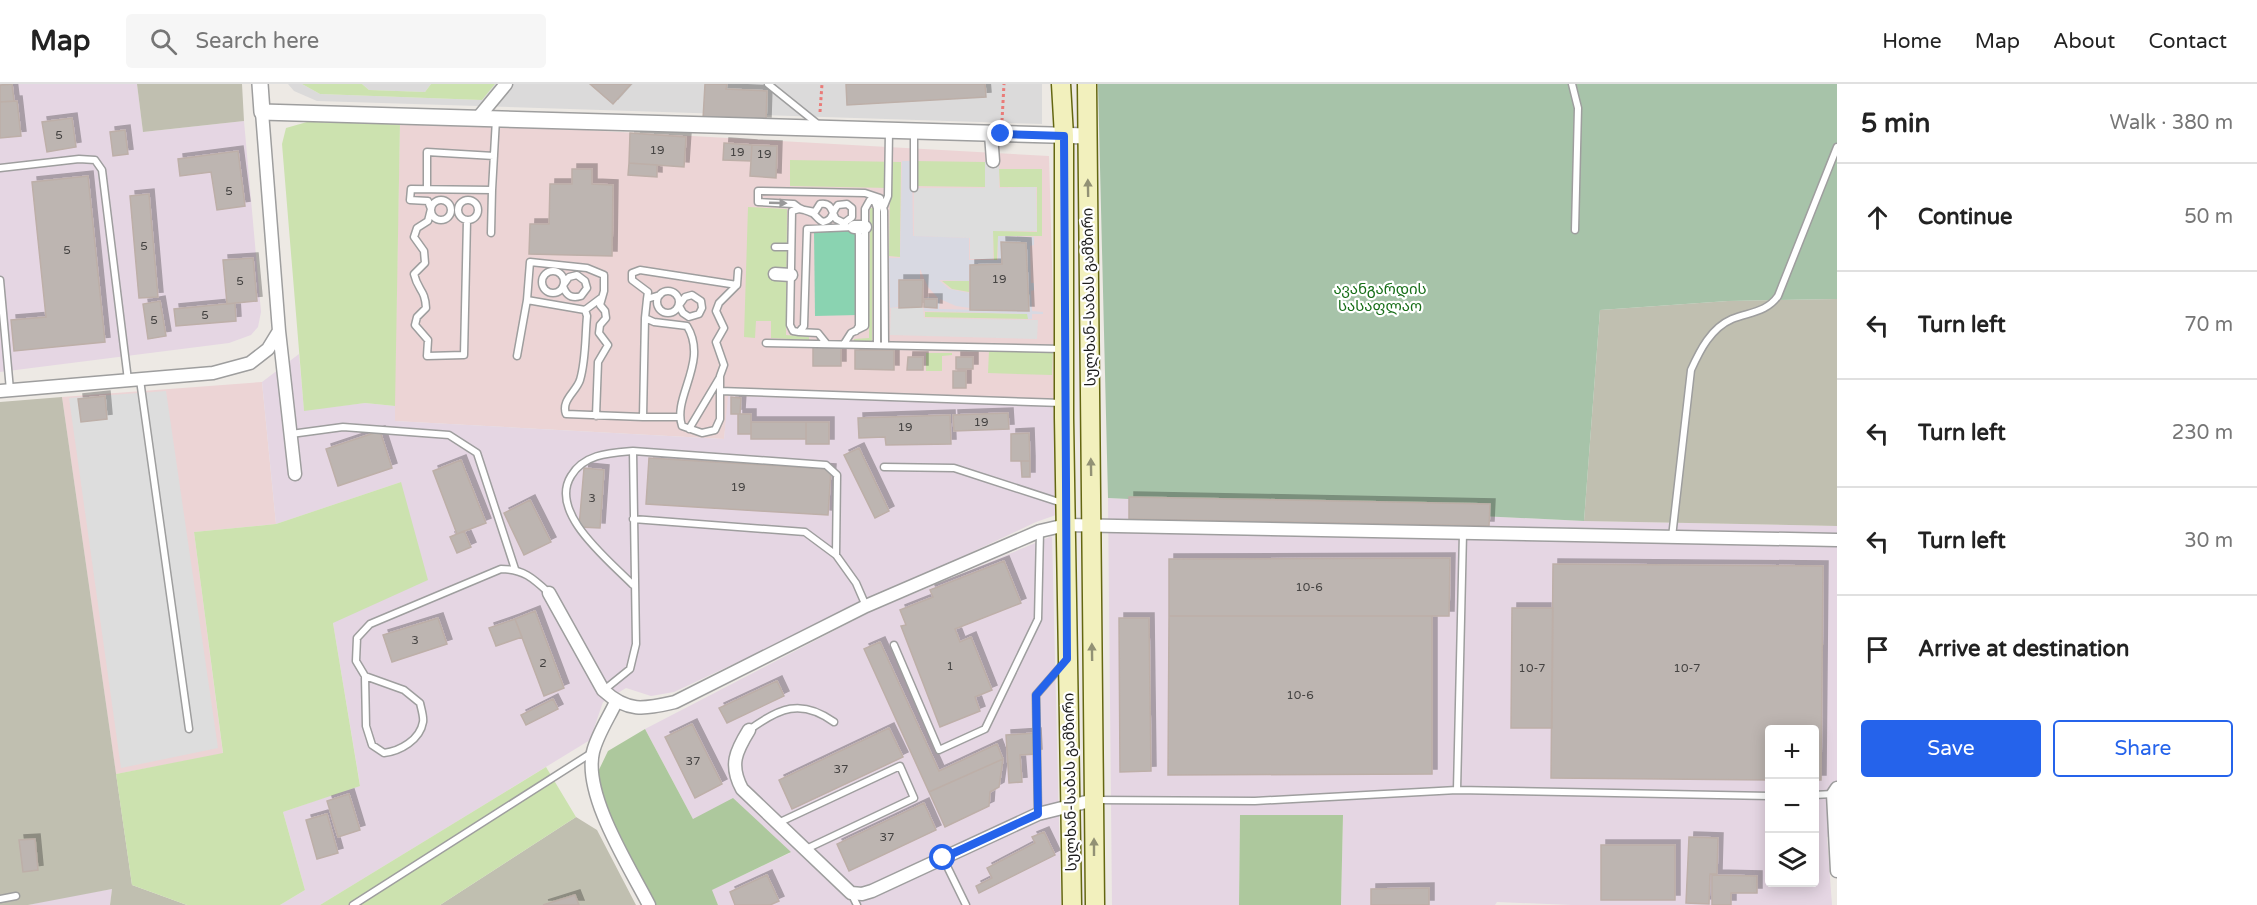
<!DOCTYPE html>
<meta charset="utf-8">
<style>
body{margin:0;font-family:"Varela Round","Noto Sans Georgian",sans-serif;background:#f6f6f6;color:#222}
.controls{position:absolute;right:18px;bottom:18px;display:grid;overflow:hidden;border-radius:6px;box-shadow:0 3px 15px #0003}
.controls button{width:54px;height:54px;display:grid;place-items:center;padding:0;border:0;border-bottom:2px solid #e0e0e0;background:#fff;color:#222;font:30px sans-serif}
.stop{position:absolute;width:18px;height:18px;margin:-14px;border:4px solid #2563eb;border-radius:50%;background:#fff}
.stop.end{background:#2563eb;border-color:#fff;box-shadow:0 2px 6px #0008}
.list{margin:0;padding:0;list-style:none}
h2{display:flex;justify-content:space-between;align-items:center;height:78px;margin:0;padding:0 24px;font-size:26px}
h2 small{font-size:20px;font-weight:400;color:#767676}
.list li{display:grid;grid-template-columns:39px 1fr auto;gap:18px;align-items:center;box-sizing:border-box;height:108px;padding:0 24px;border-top:2px solid #e0e0e0}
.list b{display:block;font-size:22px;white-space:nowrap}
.list em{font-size:20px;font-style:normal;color:#767676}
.actions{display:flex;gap:12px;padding:18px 24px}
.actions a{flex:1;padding:14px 0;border:2px solid #2563eb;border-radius:6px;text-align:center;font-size:21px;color:#2563eb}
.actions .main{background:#2563eb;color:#fff}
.icon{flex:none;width:33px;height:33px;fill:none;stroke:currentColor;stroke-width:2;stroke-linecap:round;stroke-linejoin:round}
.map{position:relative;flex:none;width:1837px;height:821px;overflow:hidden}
header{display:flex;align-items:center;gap:36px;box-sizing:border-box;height:84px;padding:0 30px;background:#fff;border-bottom:2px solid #e0e0e0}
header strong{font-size:28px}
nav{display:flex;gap:33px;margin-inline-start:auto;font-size:21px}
.search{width:420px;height:54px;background:#f6f6f6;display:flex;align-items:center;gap:15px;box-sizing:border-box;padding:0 21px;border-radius:6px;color:#767676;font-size:22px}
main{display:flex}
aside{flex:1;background:#fff}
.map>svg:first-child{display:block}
.residential{fill:#dbdada}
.commercial{fill:#ecd4d5}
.industrial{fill:#e5d6e3;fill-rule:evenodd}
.construction{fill:#c0bfb0}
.grass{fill:#cce2af}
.forest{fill:#adc89d}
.cemetery{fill:#a7c3a9}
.pitch{fill:#8ad3b1}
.parking{fill:#ddd}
.plaza{fill:#d8d9e2;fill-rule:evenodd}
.building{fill:#bdb5b1;stroke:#bdafa8;stroke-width:1.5;filter:url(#shadow)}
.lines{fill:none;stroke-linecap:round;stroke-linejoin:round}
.service-casing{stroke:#9e9e9e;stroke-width:9}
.minor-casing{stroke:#9e9e9e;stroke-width:15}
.tertiary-casing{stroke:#9e9e9e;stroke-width:18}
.secondary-casing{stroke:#646711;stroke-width:21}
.path{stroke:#ea7b78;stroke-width:3;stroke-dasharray:3 3;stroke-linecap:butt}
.service{stroke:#fff;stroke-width:6}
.minor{stroke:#fff;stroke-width:12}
.tertiary{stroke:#fff;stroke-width:15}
.secondary{stroke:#f2f0bd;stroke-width:18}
.oneway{fill:#929175}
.oneway2{fill:#999}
.route{stroke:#2563eb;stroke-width:8}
.labels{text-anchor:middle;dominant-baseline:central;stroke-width:4.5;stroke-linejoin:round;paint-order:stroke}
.number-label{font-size:12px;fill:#454342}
.park-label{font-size:15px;fill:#176e18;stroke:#fff}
.street-label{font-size:15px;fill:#1d1d1d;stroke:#fff}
</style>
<header>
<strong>Map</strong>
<div class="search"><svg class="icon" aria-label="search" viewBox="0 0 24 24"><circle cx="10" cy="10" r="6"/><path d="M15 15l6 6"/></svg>Search here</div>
<nav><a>Home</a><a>Map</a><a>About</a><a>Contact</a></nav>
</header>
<main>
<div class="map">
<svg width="1837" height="821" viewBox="0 0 1837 821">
<defs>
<filter id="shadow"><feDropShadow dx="5" dy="-5" stdDeviation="0" flood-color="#0004"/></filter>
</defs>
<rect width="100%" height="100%" fill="#ede9e4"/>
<!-- residential -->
<path class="residential" d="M288,0H302L320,10L482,16L495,0H1042V40L317,17L294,7Z
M362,0H431L425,8L369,6Z"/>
<!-- commercial -->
<path class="commercial" d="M400,39H460L1049,72L1056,322L729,312L724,355L394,337Z
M262,298L276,440L194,448L223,670L116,690L62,313Z"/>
<!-- industrial -->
<path class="industrial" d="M0,0H137L143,48L244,37L261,228L258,243L251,251L229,259L0,288Z
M299,270L304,326L365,319L395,322V337L724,355L728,312L1056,322V431L1036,438L674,608L651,612L626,604L603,618L590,656L320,821H280L305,806L283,728L360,701L333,539L401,398L276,440L262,298Z
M1108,414L1584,437L1837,442V752L1827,753L1832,821H1572L1497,818L1495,821H1341L1343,731H1240L1239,821H1112ZM1770,646H1814V798H1770Z
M1052,452L1061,821H718L711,806L790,769L693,735L645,645L872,527Z
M112,805L110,821H28L63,813Z"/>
<!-- construction -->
<path class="construction" d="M137,0H242L244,37L143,48Z
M1837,215V442L1584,437L1600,226L1728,217Z
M62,313L132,801L187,821H110L112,805L28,821H0V318Z
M576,733L597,746L636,821H440Z"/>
<!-- grass -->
<path class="grass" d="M302,0H362L369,6L425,8L431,0H495L482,16L320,10Z
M307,38L400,39L395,322L365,319L304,327L282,60L286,44Z
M790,76L901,78L900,173L889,172L890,104L790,102Z
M914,77L985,78V103L913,102Z
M999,85H1042V152H998L997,176H994L993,147L1037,148V103H1000Z
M748,123L787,125L786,251L809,253V256L771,254V237H756L755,254L744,253Z
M870,124H873L872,258L854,259V255L869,254Z
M942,197H969V208L952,205Z
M925,228L1028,230V235L925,233Z
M989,266L1053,268L1052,291L988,289Z
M926,269H952V271L942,272V287H926Z
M401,398L428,496L333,539L360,702L283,728L305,806L280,821H187L132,801L116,690L223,669L194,448L276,440Z
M546,683L576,733L440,821H320Z"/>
<!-- forest -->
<path class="forest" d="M645,645L693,735L733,714L791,768L712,806L718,821H655L604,719L595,694L608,667Z
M1240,731H1343L1341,821H1239Z"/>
<!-- cemetery -->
<path class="cemetery" d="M1098,0H1837V215L1728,217L1600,226L1584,437L1108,414Z"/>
<!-- pitch -->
<path class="pitch" d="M814,146H857L858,231L815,232Z"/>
<!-- parking -->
<path class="parking" d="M985,77H999V104L1036,103L1037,147H993V175H970V154L914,152V104H985Z
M891,224H923L924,234L1038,236L1037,255L890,251Z
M166,307L218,664L121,684L69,314Z"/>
<!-- plaza -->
<path class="plaza" d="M902,77H912L913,152L969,154V176H998V152L1034,153V161L1030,162L1031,199H1034V206L1031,207L1032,227L1043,228V230H1032V235H1028L1027,230L924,227V224L937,225V216L924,213L938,214L928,203L920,185V195L898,196V223L890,224L889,174H900ZM1002,158L1026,159L1029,227L939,225L940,215L956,222L970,224V209L949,205L939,196L969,197V181L1001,180Z"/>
<!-- building -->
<path class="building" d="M12,0L14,17L0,18V1Z
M590,0H631L613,20Z
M705,0H727L726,5L767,7L766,38L703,35Z
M846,0H985L986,13L847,21Z
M17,17L21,52L0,54V18Z
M72,34L76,63L47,68L42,38Z
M125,46L128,70L113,72L110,48Z
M630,49L686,53L684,83L629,79Z
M724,59L752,61L751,77L723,76Z
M752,61L777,62L776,94L750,92Z
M238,67L245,122L217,126L211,88L180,92L178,75Z
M629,79L657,81V93L628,91Z
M572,85H592V100L613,101L612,172L529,170L530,140H549L550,100H572Z
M88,92L105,258L14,267L11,236L46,233L32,98Z
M149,110L158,213L139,214L130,112Z
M1001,158L1026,159L1029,227L970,226V181L1002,180Z
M253,174L257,217L227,220L223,176Z
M899,196H923L922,223L899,224Z
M924,215H937V224L924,223Z
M160,217L166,252L148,255L143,220Z
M235,219L236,237L176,242L174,225Z
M813,262H841V282H813Z
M855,266H894V286L855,285Z
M908,273H923V286H907Z
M956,273H973V285H956Z
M953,287H966V304H953Z
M105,312L107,335L81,338L78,315Z
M731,313L741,314L740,330H731Z
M1008,329L1009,345L954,347L953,331Z
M738,330H751V350H738Z
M950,331L951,360L886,361L885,353L859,354L858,334Z
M751,338H806V355H751Z
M806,338H829V360H806Z
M380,347L392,384L338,402L326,365Z
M1029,349L1030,377H1011V350Z
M859,364L889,427L875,434L844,371Z
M649,374L831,385L828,431L646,420Z
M461,376L486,439L457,450L433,387Z
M1021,377H1030V393H1022Z
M584,384L604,386L600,444L579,443Z
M1129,413L1490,420L1489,442L1129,435Z
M530,416L551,458L524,471L504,429Z
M464,447L471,463L457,469L450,453Z
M1450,474L1449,532H1169V475Z
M1004,477L1021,519L955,545L960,558L971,553L992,606L975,613L980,627L940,643L901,542L906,541L900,526L933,513L930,506Z
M1553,480L1823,482L1821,696H1814V646H1770V696L1551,694Z
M1512,524H1553L1552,644H1511Z
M535,527L564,604L544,612L515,535Z
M1169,532H1432V690L1168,691Z
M438,534L447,560L392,578L383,551Z
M1119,534H1149L1151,687L1120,688Z
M515,535L522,553L496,562L489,544Z
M880,558L939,687L997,660L1003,675L929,708L864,565Z
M777,597L784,612L727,639L719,624Z
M553,615L558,625L526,641L521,631Z
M692,640L722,700L695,714L665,653Z
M889,644L903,673L792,725L779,696Z
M1036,649L1037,670L1020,671L1022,698L1009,699L1006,651Z
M1003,675L999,703L990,708L989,722L945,743L929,708Z
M349,710L360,746L338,753L327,717Z
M924,719L936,746L849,787L837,760Z
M327,730L338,769L317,775L306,736Z
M1044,748L1055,771L979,809L976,802L992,794L987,784L1035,759L1032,753Z
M1689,753L1718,754L1717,790H1710L1709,820L1686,819Z
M35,755L38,786L23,788L19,756Z
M1601,761H1675V816H1601Z
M767,791L779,817L770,821H735L730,808Z
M1712,791L1757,792V809H1731V821H1712Z
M1429,804V821H1371V805Z
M575,811L579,821H543Z"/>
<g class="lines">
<defs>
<path id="service" d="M768,0L819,41
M1572,0L1578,24L1575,146
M0,84L79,75L95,76L102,86L128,296
M914,104V47
M427,105V68L494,72
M492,106L496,35
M458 126a10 10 0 1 1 20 0a10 10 0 1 1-20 0Z
M431 126a10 10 0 1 1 20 0a10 10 0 1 1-20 0Z
M884,122L888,112L889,47
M467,136L464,271L427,272L428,256L415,241L417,233L426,224C425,205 418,207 414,190L425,179L424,167L414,153L417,144L428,137L431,125L428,117L410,116L411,105L492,106L491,149
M775,163H791
M542 198a11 11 0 1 1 22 0a11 11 0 1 1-22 0Z
M0,196L10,306
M563,202C566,211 571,215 581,212L587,204L585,197L577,191L569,193L564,200
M657 218a11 11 0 1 1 22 0a11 11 0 1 1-22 0Z
M660,211L647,215L645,234L654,238L687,242C709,278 672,313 682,342L702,349L715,346L720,335V292L724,281L716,258L724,244L716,227L719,219L737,201L738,187
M647,215L648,208L632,196V189L640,186L737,201
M527,216L585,226L587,232C585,253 586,276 580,296C576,308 561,316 566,330L643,333
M679,222L683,229L689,233L699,230L702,224L701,217L692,211L685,213L680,220
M585,226L601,214
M645,234L643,333H679
M856,247L859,242V151L858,144L854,143L807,145L804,242L799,248L793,247L790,241L792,127L799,125L815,128L820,120C832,118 831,127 836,135L844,139L852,133V124L847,120L838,121C831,128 834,136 823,138C818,136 815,130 812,129C804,125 801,127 794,120H793L758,118V107L865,109L880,114L884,127L885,260
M799,248L818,249L826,259
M766,259L1062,265
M844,260L851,249L865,242V125L870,116L875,118L877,124V260
M517,272L527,216L530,178L587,184L604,191V207L600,221L605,227L606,234L600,241L599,249L608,261L598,278L596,332
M140,296L189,645
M720,307L1062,319
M689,345L720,293
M291,350L343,343L449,351L477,369L515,485
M884,383L954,384L1062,419
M633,435L805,448L836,471L856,499L866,522
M1672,453L1691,286C1700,266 1711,244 1732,235C1750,228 1767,228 1778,212L1837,63
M633,501C610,477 548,429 571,392C584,370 609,369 633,367L826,381L837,391L836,471
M894,561L939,666L985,645L1038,535L1040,447
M365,592L366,642L372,661L384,669C400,667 420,656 423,638C424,633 421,624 420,619L404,606L365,592L356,577L357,554L370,540L501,485C523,485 533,494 549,509
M604,606L630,585L636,560L633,367
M749,646C779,624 801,614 834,638
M1457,706L1463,449
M1814,711L1833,710
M1095,716L1255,717L1457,706L1770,712
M1038,730L1036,611L1063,580
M778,739L900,682L914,714L804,766
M943,774L966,821
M851,809L857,821
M0,815L16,812
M353,821L593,668"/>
<path id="minor" d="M477,35L506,0
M991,50L993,77
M854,143H865
M775,190L791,191
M279,247L295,390
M0,307L213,289L250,279L268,265L279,247L262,28
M549,509L603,606C628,629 644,625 675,618L866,522L1040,447L1066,441L1837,456
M616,618C609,633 597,651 593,668C583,711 629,782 649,821
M749,646C736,667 729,681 742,705L851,809L862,810L872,807L1038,730L1094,716
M1837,704L1833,710L1837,787"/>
<path id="tertiary" d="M260,0L262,28L1087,52"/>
<path id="secondary" d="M1061,0L1064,52V334L1072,821
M1087,0L1095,821"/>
</defs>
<!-- service casing -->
<use href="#service" class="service-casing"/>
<!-- minor casing -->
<use href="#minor" class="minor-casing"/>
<!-- tertiary casing -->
<use href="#tertiary" class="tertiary-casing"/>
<!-- secondary casing -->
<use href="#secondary" class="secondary-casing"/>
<!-- path -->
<path class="path" d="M820,28L822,0
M1002,37L1004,0"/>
<!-- service -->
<use href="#service" class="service"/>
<!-- minor -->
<use href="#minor" class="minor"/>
<!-- tertiary -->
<use href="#tertiary" class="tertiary"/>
<!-- secondary -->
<use href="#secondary" class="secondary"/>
</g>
<!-- one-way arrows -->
<defs><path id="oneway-solid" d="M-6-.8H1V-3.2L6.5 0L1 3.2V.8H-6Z" transform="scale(1.5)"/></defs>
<g class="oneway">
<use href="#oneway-solid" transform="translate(1088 104) rotate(-91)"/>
<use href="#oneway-solid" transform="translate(1091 383) rotate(-91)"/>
<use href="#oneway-solid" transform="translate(1092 568) rotate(-91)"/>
<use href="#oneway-solid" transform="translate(1094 763) rotate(-90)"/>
</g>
<use class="oneway2" href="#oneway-solid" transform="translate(778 119) rotate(2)"/>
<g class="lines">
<!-- route -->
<path class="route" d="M943,774L1038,730L1036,611L1067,575L1064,52L1001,50"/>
</g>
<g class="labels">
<!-- number labels -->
<g class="number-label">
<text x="59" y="51">5</text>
<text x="657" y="66">19</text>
<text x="737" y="68">19</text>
<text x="764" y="70">19</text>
<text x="229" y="107">5</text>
<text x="144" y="162">5</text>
<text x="67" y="166">5</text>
<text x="999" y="195">19</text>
<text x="240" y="197">5</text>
<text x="205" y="231">5</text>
<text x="154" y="236">5</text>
<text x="981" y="338">19</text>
<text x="905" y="343">19</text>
<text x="738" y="403">19</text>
<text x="592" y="414">3</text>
<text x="1309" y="503">10-6</text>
<text x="415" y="556">3</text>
<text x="543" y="579">2</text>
<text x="950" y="582">1</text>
<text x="1532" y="584">10-7</text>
<text x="1687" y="584">10-7</text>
<text x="1300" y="611">10-6</text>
<text x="693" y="677">37</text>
<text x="841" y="685">37</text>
<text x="887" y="753">37</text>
</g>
<!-- park labels -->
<g class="park-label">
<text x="1380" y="205">ავანგარდის<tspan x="1380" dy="17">სასაფლაო</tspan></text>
</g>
<!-- street labels -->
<g class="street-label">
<text transform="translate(1089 213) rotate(-91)">სულხან-საბას გამზირი</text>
<text transform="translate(1070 698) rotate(-91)">სულხან-საბას გამზირი</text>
</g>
</g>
</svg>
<div class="controls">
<button>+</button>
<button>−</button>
<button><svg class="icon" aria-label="layers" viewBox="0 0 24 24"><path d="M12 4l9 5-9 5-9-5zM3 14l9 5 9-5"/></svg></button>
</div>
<div class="stop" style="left:943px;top:774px"></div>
<div class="stop end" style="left:1001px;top:50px"></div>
</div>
<aside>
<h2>5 min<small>Walk · 380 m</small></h2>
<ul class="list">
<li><svg class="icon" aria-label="ahead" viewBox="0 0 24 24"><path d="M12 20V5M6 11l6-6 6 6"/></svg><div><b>Continue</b></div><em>50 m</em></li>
<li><svg class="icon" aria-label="left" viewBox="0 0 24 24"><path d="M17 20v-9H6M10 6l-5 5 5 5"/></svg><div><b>Turn left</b></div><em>70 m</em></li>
<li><svg class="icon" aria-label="left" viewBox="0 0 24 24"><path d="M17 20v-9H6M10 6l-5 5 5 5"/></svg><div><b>Turn left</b></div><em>230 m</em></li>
<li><svg class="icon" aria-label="left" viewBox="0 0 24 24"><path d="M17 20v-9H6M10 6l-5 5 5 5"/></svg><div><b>Turn left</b></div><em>30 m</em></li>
<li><svg class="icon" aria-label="arrive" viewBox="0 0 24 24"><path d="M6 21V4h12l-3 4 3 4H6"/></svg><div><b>Arrive at destination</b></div></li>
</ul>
<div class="actions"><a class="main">Save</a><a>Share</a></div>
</aside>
</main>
